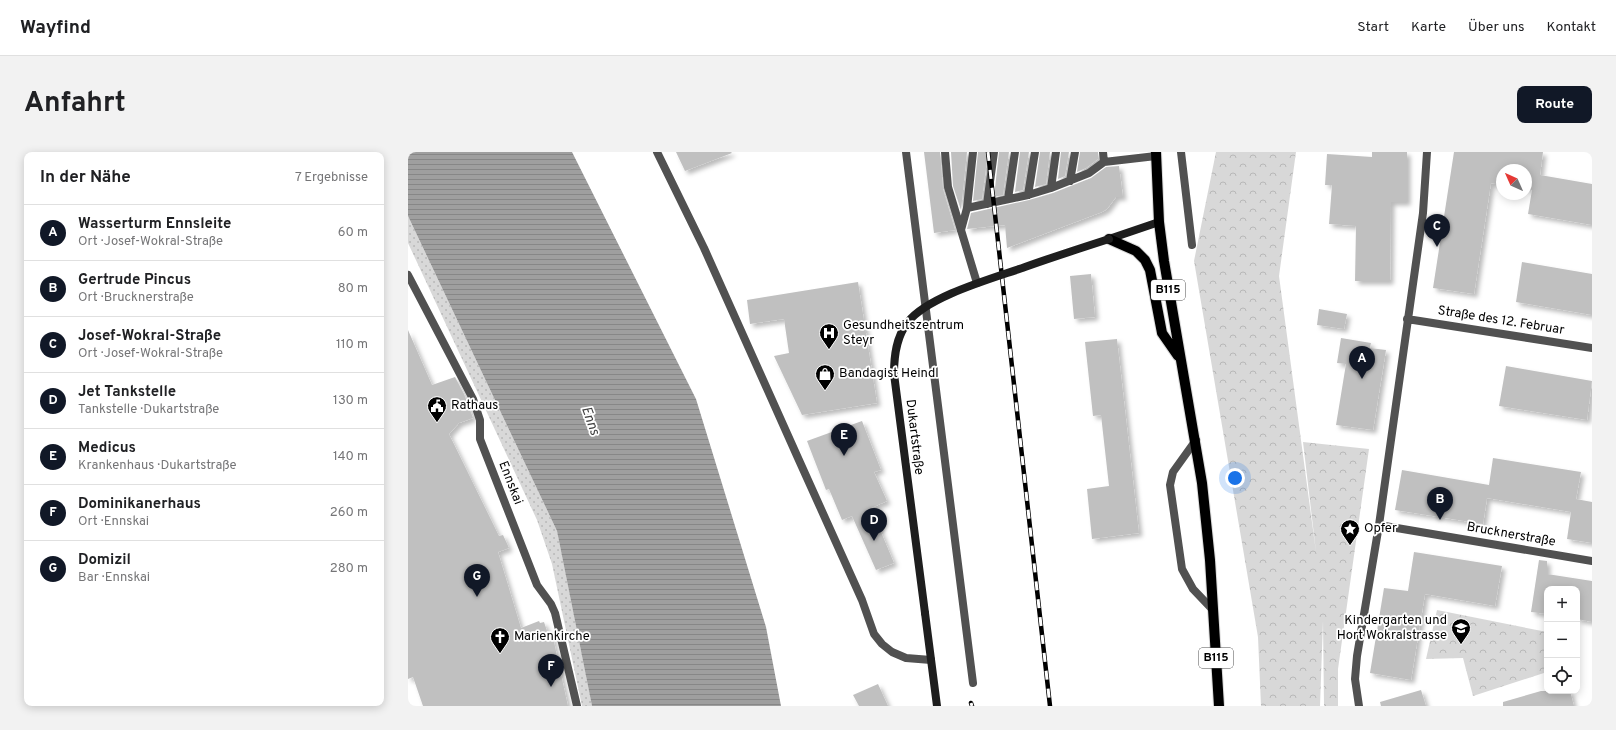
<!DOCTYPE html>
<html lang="de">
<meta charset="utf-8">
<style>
body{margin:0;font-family:Overpass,sans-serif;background:#f2f2f2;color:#202124}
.controls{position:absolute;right:12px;bottom:12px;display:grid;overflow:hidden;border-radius:8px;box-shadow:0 2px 10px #0003}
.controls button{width:36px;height:36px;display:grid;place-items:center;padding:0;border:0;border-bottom:1px solid #e0e0e0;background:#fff;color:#202124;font:20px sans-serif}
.compass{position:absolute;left:1088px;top:12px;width:36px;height:36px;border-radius:50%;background:#fff;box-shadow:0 2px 10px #0003;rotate:315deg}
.you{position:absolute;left:827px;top:326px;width:14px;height:14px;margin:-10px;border:3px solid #fff;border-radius:50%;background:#1a73e8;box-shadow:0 0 0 6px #1a73e833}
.badge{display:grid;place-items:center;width:26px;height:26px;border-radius:50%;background:#111827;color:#fff;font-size:13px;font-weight:700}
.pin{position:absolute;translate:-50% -33px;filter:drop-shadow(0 1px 2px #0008)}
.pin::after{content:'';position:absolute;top:21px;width:14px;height:12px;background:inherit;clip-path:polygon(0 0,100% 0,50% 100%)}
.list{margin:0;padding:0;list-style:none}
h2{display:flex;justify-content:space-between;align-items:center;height:52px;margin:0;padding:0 16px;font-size:17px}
h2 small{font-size:13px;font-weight:400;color:#757577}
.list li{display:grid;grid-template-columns:26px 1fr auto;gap:12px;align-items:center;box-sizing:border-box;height:56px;padding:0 16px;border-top:1px solid #e0e0e0}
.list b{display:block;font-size:15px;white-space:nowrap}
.list p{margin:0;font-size:13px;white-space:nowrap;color:#757577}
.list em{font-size:13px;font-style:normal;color:#757577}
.icon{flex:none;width:22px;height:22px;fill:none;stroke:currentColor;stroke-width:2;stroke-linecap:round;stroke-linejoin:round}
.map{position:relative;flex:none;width:1184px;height:554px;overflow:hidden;border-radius:8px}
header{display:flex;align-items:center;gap:24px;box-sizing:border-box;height:56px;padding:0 20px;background:#fff;border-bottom:1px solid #e0e0e0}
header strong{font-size:19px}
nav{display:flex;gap:22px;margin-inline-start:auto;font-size:14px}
.intro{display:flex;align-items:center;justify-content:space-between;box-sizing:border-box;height:96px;padding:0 24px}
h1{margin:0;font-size:28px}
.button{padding:10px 18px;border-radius:8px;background:#111827;color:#fff;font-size:14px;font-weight:700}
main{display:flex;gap:24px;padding:0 24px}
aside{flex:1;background:#fff;border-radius:8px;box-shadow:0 2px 10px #0003}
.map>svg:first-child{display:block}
.grass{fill:url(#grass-dots)}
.forest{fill:url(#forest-crowns)}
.water{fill:url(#water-rules)}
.building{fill:#c0c0c0;filter:url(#shadow)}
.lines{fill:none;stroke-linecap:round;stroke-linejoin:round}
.primary-casing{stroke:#dbdbdb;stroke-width:12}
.service{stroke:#515151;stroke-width:8}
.minor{stroke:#515151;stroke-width:8}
.tertiary{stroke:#515151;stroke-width:8}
.secondary{stroke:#1e1e1e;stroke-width:8}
.primary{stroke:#000;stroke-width:10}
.rail-casing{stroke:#000;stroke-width:4.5}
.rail{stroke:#fff;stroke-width:3;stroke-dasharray:9;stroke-linecap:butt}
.secondary-bridge{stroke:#1e1e1e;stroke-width:8}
.labels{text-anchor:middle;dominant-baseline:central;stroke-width:3.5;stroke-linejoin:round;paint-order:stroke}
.shield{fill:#fff;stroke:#4c4c4c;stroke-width:1}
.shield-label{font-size:12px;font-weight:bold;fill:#000}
.street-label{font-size:13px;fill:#000;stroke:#fff}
.poi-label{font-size:13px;fill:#000;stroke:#fff;text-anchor:start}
.water-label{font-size:14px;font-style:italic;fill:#404040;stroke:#fff}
</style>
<header>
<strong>Wayfind</strong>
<nav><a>Start</a><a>Karte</a><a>Über uns</a><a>Kontakt</a></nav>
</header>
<div class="intro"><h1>Anfahrt</h1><a class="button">Route</a></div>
<main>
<aside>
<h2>In der Nähe<small>7 Ergebnisse</small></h2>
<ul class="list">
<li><span class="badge">A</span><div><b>Wasserturm Ennsleite</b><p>Ort · Josef-Wokral-Straße</p></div><em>60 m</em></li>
<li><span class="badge">B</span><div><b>Gertrude Pincus</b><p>Ort · Brucknerstraße</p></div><em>80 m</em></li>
<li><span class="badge">C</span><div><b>Josef-Wokral-Straße</b><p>Ort · Josef-Wokral-Straße</p></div><em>110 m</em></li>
<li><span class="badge">D</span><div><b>Jet Tankstelle</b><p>Tankstelle · Dukartstraße</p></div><em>130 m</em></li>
<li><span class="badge">E</span><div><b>Medicus</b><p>Krankenhaus · Dukartstraße</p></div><em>140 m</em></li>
<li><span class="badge">F</span><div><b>Dominikanerhaus</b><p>Ort · Ennskai</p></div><em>260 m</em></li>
<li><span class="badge">G</span><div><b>Domizil</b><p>Bar · Ennskai</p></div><em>280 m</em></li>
</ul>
</aside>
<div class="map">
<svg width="1184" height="554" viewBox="0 0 1184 554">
<defs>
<pattern id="grass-dots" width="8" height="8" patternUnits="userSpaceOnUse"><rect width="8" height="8" fill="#d8d8d8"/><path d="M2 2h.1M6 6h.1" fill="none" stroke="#b8b8b8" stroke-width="1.8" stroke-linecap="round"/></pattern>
<pattern id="forest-crowns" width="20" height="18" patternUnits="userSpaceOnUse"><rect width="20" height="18" fill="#d8d8d8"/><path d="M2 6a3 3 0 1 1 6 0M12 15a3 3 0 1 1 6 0" fill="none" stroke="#b8b8b8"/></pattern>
<pattern id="water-rules" width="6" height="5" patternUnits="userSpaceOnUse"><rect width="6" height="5" fill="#9f9f9f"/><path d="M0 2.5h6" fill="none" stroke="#878787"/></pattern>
<filter id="shadow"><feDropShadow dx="3.5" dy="3.5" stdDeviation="2" flood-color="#0004"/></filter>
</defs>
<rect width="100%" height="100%" fill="#fff"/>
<!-- grass -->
<path class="grass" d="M0,64L149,379L184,554H174L144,412L129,368L0,91Z"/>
<!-- forest -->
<path class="forest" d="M808,0H888L871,124L908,400L895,290L961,297L930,517V554H916L915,469L912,554H853L850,485L786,109Z
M1029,458L1139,480V520L1065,544L1055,506L1018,507Z"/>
<!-- water -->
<path class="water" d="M0,0H164L288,247L358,475L373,554H184L149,379L0,64Z"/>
<!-- building -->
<path class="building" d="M268,0H323L324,1L277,19Z
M516,0H532L535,37L547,78L526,81Z
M543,0H559L553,58L545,34Z
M570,0H580L574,47L565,49Z
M591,0H601L595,43L586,45Z
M612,0H621L615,38L607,40Z
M632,0H642L638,32L627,35Z
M653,0H661L657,24L650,27Z
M672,0H690V7L678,16L669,20Z
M964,0H999V50H983L982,129H947L948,74L921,72L924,33H917L919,2L964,5Z
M1046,0H1135L1132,23L1184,32V73L1120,62L1124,38L1118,37V18H1094V33L1083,31L1066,142L1025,136Z
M711,14L715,45H708L699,57L694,60L599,96L597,73L559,77L563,61L621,48L645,41L683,26L698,15Z
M1114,110L1184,122V163L1108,150Z
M683,122L687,165L666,167L662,124Z
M450,130L469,251L394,263L366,204L381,201L376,167L342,172L339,148Z
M911,157L939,162L936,177L909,173Z
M0,178L24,233L47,225L56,242L65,266L51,271L41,282L91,384L95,383L101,396L90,400L113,476L131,469L132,471L136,470L140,482L144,481L160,554H15L5,525L0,527Z
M933,186L963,191L962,196L978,198L965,278L928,273L938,212L929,211Z
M709,187L731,381L684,387L679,337L701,334L693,263L685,264L677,190Z
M1098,214L1184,229L1179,268L1091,254Z
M454,269L473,318L466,320L479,349L463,356L486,411L468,418L444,364L434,368L421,337L418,338L399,289Z
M1085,306L1173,320L1168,347L1184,350V391L1159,387L1163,360L1079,346L1075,372L987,358L994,318L1081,333Z
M1006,400L1094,414L1087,454L1017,442L1003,528L962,521L976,436L1000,439Z
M1131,408L1139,409V422L1184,429V470L1169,467V437H1139V462L1123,460Z
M470,532L480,554H451L445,543Z
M1013,538L1018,554H973L972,550Z
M1133,539H1162L1166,554H1095V550Z"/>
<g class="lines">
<defs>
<path id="primary" d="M748,0L751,70L756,109L794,331L802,408L811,554
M701,87L728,99L737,108L742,118L754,181L770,204"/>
</defs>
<!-- primary casing -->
<use href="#primary" class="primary-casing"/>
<!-- service -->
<path class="service" d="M498,0L565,531
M537,0L540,35L569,131
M695,0L696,10
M662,29L667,0
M643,36L648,0
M620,43L627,0
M600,47L607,0
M579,52L586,0
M559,56L620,43L643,36L681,21L696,10L748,4
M553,78L559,56L565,0
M788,288L765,320L762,333L774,417L785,437L805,458"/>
<!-- minor -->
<path class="minor" d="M773,0L784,93
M0,123L65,247L72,268V287L129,433L143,452L147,461L169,554
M999,167L1184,196
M971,373L1184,409
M951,554L947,527L949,504L971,373L1015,61L1019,0"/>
<!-- tertiary -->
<path class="tertiary" d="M249,0L296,96L390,306L454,448L466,482L474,492L484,500L498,506L523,508"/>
<!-- secondary -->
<path class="secondary" d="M701,87L751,70
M517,461L529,554"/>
<!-- primary -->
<use href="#primary" class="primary"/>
<defs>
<path id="rail" d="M580,0L642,554
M563,551L564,554"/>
</defs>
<!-- rail casing -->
<use href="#rail" class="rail-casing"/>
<!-- rail -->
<use href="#rail" class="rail"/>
<!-- secondary-bridge -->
<path class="secondary-bridge" d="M517,461L486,222C486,204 488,185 500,170C520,144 586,126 617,115C645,105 673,96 701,87"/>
</g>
<!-- icons -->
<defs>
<symbol id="hospital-pin" viewBox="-11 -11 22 30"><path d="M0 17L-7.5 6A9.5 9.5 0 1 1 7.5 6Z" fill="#000" stroke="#fff"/><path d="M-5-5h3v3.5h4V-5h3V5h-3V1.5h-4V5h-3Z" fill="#fff"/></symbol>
<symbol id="shop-pin" viewBox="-11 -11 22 30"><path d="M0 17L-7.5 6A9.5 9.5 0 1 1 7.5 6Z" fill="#000" stroke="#fff"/><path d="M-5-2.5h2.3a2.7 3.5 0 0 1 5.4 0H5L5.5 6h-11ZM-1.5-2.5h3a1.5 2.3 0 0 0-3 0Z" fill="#fff"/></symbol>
<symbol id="civic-pin" viewBox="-11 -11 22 30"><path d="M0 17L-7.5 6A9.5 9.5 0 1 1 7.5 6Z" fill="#000" stroke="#fff"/><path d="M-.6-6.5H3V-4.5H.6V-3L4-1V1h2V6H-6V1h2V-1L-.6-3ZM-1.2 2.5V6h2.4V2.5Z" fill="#fff"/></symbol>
<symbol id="sight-pin" viewBox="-11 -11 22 30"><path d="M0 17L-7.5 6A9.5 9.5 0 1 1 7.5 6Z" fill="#000" stroke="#fff"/><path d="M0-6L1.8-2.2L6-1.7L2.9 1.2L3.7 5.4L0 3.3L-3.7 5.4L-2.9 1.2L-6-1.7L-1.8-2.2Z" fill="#fff"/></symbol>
<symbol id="school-pin" viewBox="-11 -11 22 30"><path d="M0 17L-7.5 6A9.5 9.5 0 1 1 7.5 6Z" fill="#000" stroke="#fff"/><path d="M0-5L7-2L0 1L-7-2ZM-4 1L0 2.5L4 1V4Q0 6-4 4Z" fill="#fff"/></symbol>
<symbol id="church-pin" viewBox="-11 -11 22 30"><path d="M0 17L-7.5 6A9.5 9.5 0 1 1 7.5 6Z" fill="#000" stroke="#fff"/><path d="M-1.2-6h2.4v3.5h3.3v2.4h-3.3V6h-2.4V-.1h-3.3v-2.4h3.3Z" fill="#fff"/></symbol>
</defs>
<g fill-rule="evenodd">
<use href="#hospital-pin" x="410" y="170" width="22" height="30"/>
<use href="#shop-pin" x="406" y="211" width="22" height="30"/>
<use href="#civic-pin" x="18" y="243" width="22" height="30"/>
<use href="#sight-pin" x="931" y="366" width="22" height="30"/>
<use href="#school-pin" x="1042" y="465" width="22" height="30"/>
<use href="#church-pin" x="81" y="474" width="22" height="30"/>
</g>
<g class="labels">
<!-- shield labels -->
<g class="shield">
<rect x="743" y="128" width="34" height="20" rx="3"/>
<rect x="791" y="496" width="34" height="20" rx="3"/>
</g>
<g class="shield-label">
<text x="760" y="138">B115</text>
<text x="808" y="506">B115</text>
</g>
<!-- street labels -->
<g class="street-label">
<text transform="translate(1093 169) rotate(9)">Straße des 12. Februar</text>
<text transform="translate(506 285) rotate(83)">Dukartstraße</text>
<text transform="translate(102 331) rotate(69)">Ennskai</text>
<text transform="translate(1103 383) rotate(10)">Brucknerstraße</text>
</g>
<!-- poi labels -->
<g class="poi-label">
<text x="435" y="174">Gesundheitszentrum<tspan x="435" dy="15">Steyr</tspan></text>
<text x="431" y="222">Bandagist Heindl</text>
<text x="43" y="254">Rathaus</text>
<text x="956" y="377">Opfer</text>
<text x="1039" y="469" text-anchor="end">Kindergarten und<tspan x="1039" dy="15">Hort Wokralstrasse</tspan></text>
<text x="106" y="485">Marienkirche</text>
</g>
<!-- water labels -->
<g class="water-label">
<text transform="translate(182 269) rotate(70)">Enns</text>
</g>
</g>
</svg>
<div class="controls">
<button>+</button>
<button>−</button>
<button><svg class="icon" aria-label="locate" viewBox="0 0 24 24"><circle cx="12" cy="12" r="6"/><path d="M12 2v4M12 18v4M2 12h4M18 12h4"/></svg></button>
</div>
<svg class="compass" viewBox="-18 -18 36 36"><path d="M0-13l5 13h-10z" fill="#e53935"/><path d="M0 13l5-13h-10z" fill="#757577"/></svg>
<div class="you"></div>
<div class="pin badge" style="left:954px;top:227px">A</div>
<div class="pin badge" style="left:1032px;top:368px">B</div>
<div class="pin badge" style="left:1029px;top:95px">C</div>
<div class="pin badge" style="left:466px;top:389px">D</div>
<div class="pin badge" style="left:436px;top:304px">E</div>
<div class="pin badge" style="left:143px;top:535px">F</div>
<div class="pin badge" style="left:69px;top:445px">G</div>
</div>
</main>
